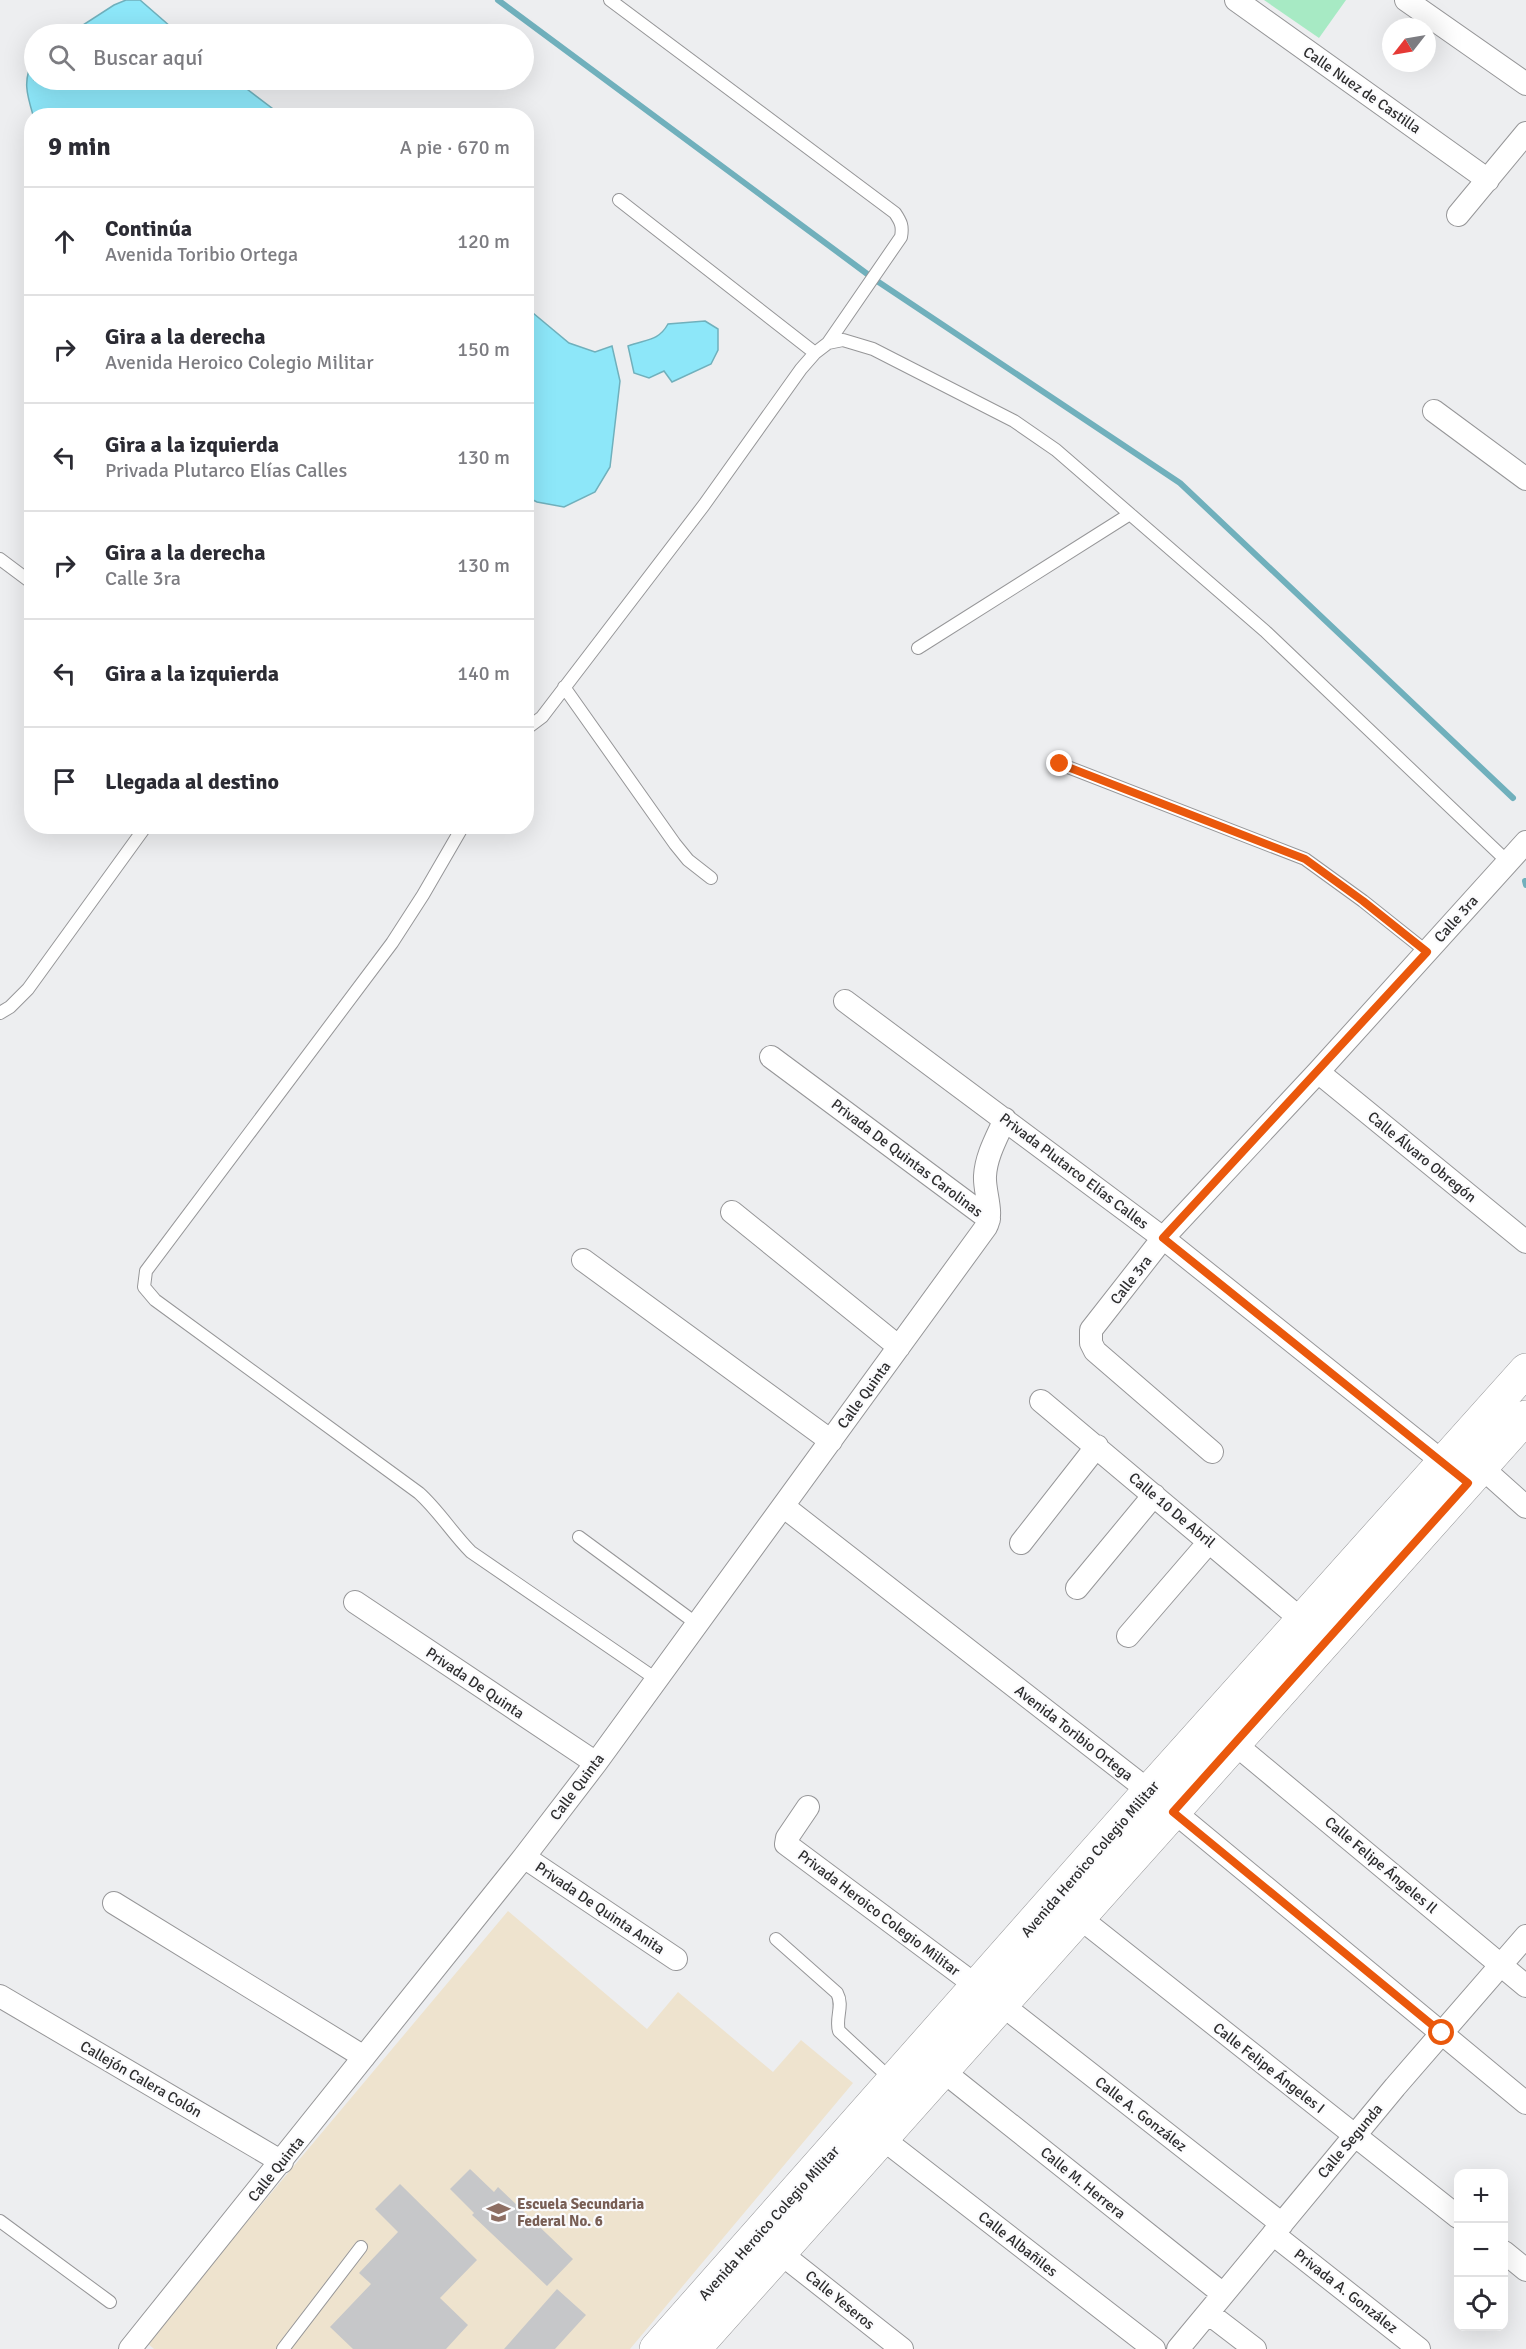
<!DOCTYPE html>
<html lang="es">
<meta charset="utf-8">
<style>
body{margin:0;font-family:Signika,sans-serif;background:#f7f7f7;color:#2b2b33}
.controls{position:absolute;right:18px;bottom:18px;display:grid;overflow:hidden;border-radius:12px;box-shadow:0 6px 24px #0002}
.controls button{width:54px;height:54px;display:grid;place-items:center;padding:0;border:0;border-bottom:2px solid #e1e1e2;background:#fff;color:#2b2b33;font:30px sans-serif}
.compass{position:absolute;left:1382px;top:18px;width:54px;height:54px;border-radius:50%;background:#fff;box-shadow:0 6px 24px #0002;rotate:239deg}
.stop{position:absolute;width:18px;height:18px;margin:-14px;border:4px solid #ea580c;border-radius:50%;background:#fff}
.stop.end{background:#ea580c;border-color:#fff;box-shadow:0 2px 6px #0008}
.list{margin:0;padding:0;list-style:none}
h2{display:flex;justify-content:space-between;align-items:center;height:78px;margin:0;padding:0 24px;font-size:26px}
h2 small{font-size:20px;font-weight:400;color:#7c7c81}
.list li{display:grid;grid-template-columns:39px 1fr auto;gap:18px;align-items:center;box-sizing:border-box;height:108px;padding:0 24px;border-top:2px solid #e1e1e2}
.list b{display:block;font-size:22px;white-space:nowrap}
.list p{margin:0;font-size:20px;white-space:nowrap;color:#7c7c81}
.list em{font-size:20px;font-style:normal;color:#7c7c81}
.icon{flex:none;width:33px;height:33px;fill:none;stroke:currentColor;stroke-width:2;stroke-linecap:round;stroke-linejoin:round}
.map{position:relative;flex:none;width:1526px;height:2349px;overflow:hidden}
.search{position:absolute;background:#fff;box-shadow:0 6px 24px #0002;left:24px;top:24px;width:510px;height:66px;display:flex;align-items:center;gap:15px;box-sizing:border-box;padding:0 21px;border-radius:33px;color:#7c7c81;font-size:22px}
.panel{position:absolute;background:#fff;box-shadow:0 6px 24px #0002;left:24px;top:108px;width:510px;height:726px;border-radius:24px}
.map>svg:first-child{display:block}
.education{fill:#eee3ce}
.green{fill:#a7eac4}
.water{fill:#8de7f9;stroke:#70b0bc;stroke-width:1.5}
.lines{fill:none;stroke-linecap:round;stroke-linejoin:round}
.stream{stroke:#70b0bc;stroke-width:6}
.building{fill:#c6c7c9}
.lane-casing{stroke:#969698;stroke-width:14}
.street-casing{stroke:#969698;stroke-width:24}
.primary-casing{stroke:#969698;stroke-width:34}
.lane{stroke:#fff;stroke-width:12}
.street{stroke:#fff;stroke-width:22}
.primary{stroke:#fff;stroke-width:33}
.route{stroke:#ea580c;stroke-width:8}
.labels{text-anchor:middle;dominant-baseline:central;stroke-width:4.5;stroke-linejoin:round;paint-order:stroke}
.street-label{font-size:15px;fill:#2e2e2f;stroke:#fbfbfd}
.education-label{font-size:15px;font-weight:bold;fill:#785e54;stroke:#fbfbfd;text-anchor:start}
</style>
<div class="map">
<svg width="1526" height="2349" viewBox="0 0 1526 2349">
<rect width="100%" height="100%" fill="#edeef0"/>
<!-- education -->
<path class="education" d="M508,1911L647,2029L678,1992L773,2072L801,2040L853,2083L630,2349H154L146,2342Z"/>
<!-- green -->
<path class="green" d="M1264,0H1346L1319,38Z"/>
<!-- water -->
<path class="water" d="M126,0H140L179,34H69L114,5Z
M34,60V80H235L281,115H33C27,95 22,79 34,60Z
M527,308L569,343L595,352L612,346L620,381L610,467L595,492L564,507L537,502L527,497Z
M705,321L718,329V350L711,364L672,382L664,371L649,378L634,373L628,346C645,339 658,342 668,324Z"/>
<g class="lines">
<!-- stream -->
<path class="stream" d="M498,0L874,279L1180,483L1513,798
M1525,881L1526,885"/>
</g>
<!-- building -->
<path class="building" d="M470,2169L494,2192L498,2187L573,2259L547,2286L472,2215L474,2213L450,2189Z
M400,2184L477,2260L440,2298L468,2325L446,2349H353L330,2327L371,2284L359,2273L398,2232L375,2209Z
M557,2289L586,2315L555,2349H504Z"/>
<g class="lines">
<defs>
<path id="lane" d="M610,0L895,213C901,222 903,226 901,237L828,343
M619,200L815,353
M0,559L32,583
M918,648L1130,514
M564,687L675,844L688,860L711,878
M526,729L542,717L704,505L801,369L815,353L828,343L843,340L873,349L1014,421L1056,450L1265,631L1508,862
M1060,764L1305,859L1363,901L1427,952
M463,826L423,895L392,943L146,1271L144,1287L155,1300L419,1493C439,1511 452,1533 471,1552L656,1679
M0,1013L10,1007L28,989L146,826
M579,1537L697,1624
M776,1939L837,1993C844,2006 835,2018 839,2031L893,2081
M0,2221L110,2302
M283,2349L361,2247"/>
<path id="street" d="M1236,0L1488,180
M1406,0L1526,84
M1458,215L1526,133
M1434,411L1526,479
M845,1001L1163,1238L1453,1470
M771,1057L989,1219
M1318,1072L1526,1242
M732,1212L899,1347
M583,1260L831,1441
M1041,1401L1303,1621
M1212,1452L1095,1351L1091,1343V1330L1163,1238L1318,1072L1526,842
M1470,1457L1526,1507
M783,1506L1149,1791L1526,2103
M1021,1543L1097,1446
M1077,1588L1154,1495
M355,1602L596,1763
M1128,1636L1209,1542
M1235,1744L1526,1986
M808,1807L787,1838L786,1844L978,1987
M524,1857L676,1959
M114,1903L364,2057
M1080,1918L1458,2217
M0,1996L282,2162
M1001,2004L1282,2224
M943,2071L1223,2294
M883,2139L1154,2349
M1273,2234L1419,2349
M779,2252L902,2349
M1504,2252L1526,2270
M1208,2313L1255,2349
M130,2349L524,1857L596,1763L986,1227C994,1213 984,1192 985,1176C986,1156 997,1137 1005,1119
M1178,2349L1395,2087L1526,1936"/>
<path id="primary" d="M656,2349L1149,1791L1526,1370
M694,2349L1526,1417"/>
</defs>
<!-- lane casing -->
<use href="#lane" class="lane-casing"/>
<!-- street casing -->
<use href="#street" class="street-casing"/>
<!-- primary casing -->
<use href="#primary" class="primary-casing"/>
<!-- lane -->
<use href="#lane" class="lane"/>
<!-- street -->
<use href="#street" class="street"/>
<!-- primary -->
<use href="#primary" class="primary"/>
</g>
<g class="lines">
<!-- route -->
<path class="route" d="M1060,764L1305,859L1363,901L1427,952L1163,1238L1468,1483L1173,1812L1442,2033"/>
</g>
<!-- icons -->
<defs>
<symbol id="school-bare" viewBox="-9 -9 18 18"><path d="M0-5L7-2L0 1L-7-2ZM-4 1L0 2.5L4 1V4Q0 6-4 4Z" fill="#8d6e63" stroke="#fbfbfd" stroke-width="2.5" paint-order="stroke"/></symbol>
</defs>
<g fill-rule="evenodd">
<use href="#school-bare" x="482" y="2196" width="33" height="33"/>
</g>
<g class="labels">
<!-- street labels -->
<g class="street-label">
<text transform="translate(1362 90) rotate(35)">Calle Nuez de Castilla</text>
<text transform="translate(1456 919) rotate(-48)">Calle 3ra</text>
<text transform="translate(1422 1157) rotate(39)">Calle Álvaro Obregón</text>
<text transform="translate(907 1158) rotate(37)">Privada De Quintas Carolinas</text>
<text transform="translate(1074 1171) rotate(37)">Privada Plutarco Elías Calles</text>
<text transform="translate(1131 1280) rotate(-52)">Calle 3ra</text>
<text transform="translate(864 1395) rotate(-54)">Calle Quinta</text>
<text transform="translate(1172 1510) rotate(40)">Calle 10 De Abril</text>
<text transform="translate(475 1683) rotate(34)">Privada De Quinta</text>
<text transform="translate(1074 1733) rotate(38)">Avenida Toribio Ortega</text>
<text transform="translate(577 1787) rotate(-53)">Calle Quinta</text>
<text transform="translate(1090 1859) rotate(-49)">Avenida Heroico Colegio Militar</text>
<text transform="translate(1381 1865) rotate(40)">Calle Felipe Ángeles Il</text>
<text transform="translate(600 1908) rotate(34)">Privada De Quinta Anita</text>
<text transform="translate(879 1913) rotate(37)">Privada Heroico Colegio Militar</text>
<text transform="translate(1269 2068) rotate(38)">Calle Felipe Ángeles I</text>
<text transform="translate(141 2079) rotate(30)">Callejón Calera Colón</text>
<text transform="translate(1141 2114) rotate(38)">Calle A. González</text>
<text transform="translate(1350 2141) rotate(-50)">Calle Segunda</text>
<text transform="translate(276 2169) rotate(-51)">Calle Quinta</text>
<text transform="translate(1083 2183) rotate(39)">Calle M. Herrera</text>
<text transform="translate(769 2223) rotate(-48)">Avenida Heroico Colegio Militar</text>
<text transform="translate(1018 2244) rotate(38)">Calle Albañiles</text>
<text transform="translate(1346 2291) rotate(38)">Privada A. González</text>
<text transform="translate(840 2300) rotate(39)">Calle Yeseros</text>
</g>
<!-- education labels -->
<g class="education-label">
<text x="517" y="2204">Escuela Secundaria<tspan x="517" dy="17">Federal No. 6</tspan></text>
</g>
</g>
</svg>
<div class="controls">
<button>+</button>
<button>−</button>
<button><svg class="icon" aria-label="locate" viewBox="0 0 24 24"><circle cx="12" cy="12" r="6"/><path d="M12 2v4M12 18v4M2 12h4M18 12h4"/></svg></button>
</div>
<svg class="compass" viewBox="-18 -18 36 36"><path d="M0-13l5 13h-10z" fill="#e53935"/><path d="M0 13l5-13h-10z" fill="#7c7c81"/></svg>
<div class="stop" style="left:1442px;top:2033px"></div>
<div class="stop end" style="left:1060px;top:764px"></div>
<div class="search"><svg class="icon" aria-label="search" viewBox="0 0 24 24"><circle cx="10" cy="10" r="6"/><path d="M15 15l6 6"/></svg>Buscar aquí</div>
<section class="panel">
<h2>9 min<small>A pie · 670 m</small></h2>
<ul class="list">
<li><svg class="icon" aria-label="ahead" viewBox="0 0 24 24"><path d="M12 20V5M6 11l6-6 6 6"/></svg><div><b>Continúa</b><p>Avenida Toribio Ortega</p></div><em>120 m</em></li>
<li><svg class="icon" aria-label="right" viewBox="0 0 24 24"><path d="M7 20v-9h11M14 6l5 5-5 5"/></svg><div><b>Gira a la derecha</b><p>Avenida Heroico Colegio Militar</p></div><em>150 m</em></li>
<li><svg class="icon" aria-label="left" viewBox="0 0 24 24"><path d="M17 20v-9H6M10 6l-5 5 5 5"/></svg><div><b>Gira a la izquierda</b><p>Privada Plutarco Elías Calles</p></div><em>130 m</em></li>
<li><svg class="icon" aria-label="right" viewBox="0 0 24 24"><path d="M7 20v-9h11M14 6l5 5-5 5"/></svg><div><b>Gira a la derecha</b><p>Calle 3ra</p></div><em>130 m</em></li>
<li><svg class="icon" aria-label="left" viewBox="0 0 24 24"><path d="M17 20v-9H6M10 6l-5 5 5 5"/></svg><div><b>Gira a la izquierda</b></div><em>140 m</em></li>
<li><svg class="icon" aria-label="arrive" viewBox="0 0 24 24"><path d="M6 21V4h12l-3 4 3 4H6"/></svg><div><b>Llegada al destino</b></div></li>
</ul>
</section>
</div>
